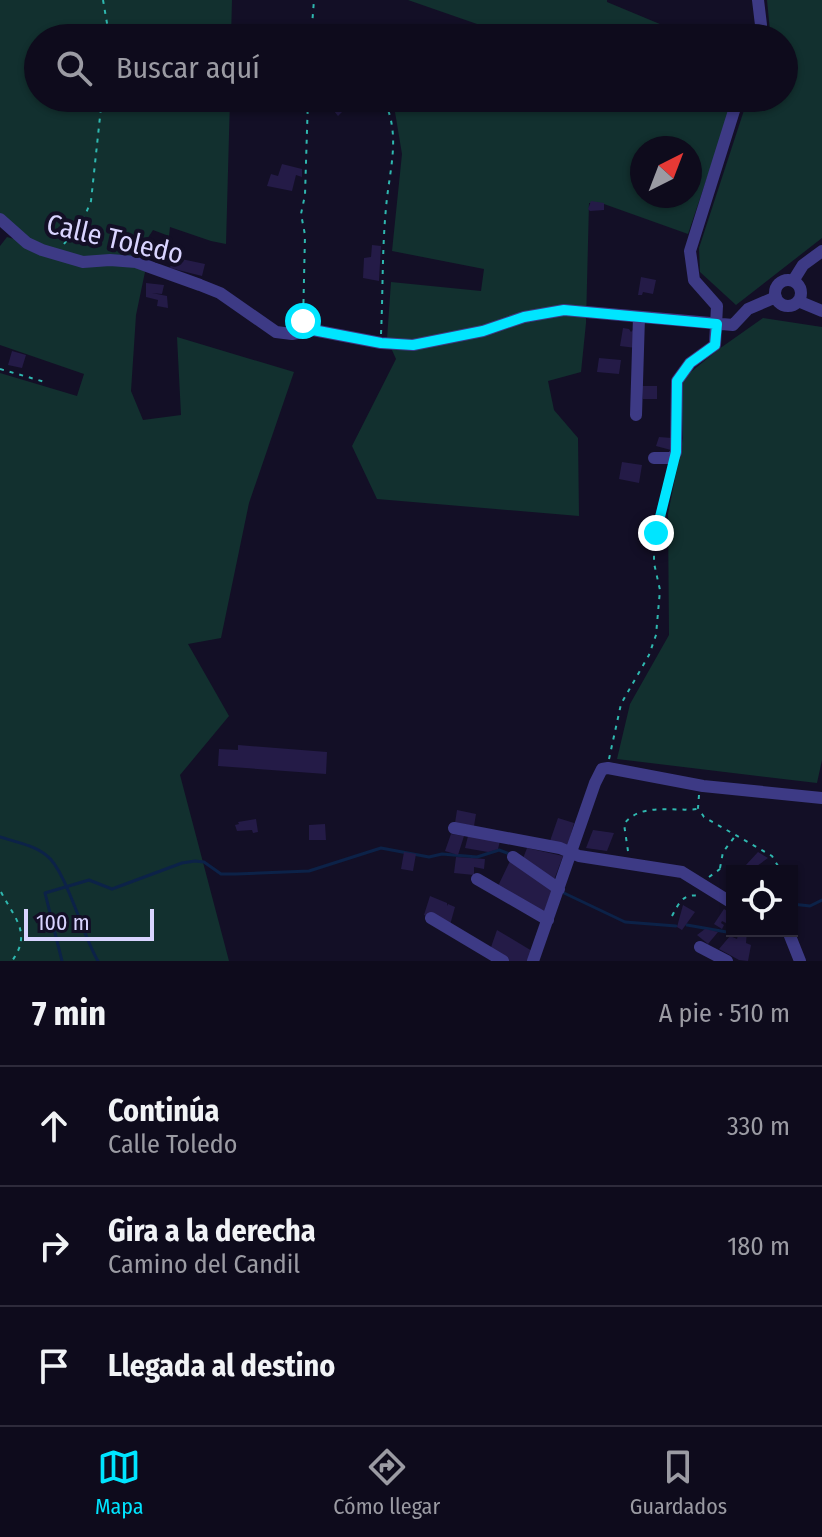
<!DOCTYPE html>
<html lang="es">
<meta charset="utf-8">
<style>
body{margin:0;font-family:"Fira Sans Condensed",sans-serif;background:#171425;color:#f1f3f6}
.controls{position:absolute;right:24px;bottom:24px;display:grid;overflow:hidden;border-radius:0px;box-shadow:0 2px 6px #0004}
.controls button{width:72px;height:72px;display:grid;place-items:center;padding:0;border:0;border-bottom:2px solid #2e2b3b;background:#0e0b1c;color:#f1f3f6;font:40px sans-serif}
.compass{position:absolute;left:630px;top:136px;width:72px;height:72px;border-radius:50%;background:#0e0b1c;box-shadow:0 2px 6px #0004;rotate:42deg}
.scale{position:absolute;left:24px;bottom:20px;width:130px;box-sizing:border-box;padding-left:8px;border:4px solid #d9d4ff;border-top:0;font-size:22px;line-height:28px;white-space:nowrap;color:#d9d4ff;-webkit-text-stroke:6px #130f26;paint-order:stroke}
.stop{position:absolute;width:24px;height:24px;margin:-18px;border:6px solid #00e5ff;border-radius:50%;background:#fff}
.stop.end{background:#00e5ff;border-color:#fff;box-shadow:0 2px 8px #0008}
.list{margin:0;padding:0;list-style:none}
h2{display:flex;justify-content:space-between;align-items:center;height:104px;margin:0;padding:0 32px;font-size:34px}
h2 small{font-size:26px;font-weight:400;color:#9b9ba3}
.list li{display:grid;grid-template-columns:52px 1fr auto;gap:24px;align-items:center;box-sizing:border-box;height:120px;padding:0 32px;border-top:2px solid #2e2b3b}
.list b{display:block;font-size:30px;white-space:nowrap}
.list p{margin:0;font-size:26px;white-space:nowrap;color:#9b9ba3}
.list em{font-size:26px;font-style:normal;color:#9b9ba3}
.icon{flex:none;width:44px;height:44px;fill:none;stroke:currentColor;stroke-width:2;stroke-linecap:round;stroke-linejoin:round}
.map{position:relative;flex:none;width:822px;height:961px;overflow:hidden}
.search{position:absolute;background:#0e0b1c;box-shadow:0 2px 6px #0004;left:24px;right:24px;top:24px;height:88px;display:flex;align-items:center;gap:20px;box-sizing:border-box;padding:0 28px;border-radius:44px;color:#9b9ba3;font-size:30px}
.sheet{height:464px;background:#0e0b1c}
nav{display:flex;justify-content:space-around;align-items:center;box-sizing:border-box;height:112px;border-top:2px solid #2e2b3b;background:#0e0b1c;font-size:22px;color:#9b9ba3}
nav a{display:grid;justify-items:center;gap:4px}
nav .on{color:#00e5ff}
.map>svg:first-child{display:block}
.green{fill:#12302f;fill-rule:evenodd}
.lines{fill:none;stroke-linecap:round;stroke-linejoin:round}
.stream{stroke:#0c2248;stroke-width:3}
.building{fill:#241b47}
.path{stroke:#2fb8b0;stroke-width:2;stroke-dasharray:4 6;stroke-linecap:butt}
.minor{stroke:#3d3a85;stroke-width:12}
.route{stroke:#00e5ff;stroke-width:10}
.labels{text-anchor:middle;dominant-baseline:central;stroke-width:8;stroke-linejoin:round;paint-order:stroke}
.street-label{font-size:28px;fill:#d9d4ff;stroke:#130f26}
</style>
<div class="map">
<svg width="822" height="961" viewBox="0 0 822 961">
<rect width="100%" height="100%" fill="#130f26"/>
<!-- green -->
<path class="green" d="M0,0H232L231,38H38V98H230L226,244L211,241L170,227L169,236L153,230L136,256L145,272L136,315L131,391L143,420L181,415L177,337L294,372L249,503L221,638L188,644L229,716L180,775L229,961H0V373L77,396L84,374L0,345V246L7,237L25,242L0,219Z
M408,0H607V2L667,27L665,38H477V24Z
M767,0H822V238L736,305L700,272L699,248L748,98H784V38H767L770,31Z
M479,98H734L688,234L604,204L589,203L586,323L581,372L548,381L554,410L578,438L579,516L377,499L352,446L396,359L387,339L391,282L481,291L484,269L392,251L402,154L393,100ZM642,148H690V196H642Z
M763,318L822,327V760L817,783L617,759L630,704L669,635L668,514L683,438L681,380L719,349Z"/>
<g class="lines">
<!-- stream -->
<path class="stream" d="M0,837C16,842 33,845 46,855C66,869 83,937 98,961
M564,893L625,922L676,926
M792,904L810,906L822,900
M687,925L738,934
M747,935L761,931
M62,961L45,893L89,880L112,889L182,863L195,861L204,862L221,874H236L309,871L381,848L429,857L442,854L477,857L499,850L510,854"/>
</g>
<!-- building -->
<path class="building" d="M331,99L338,100L345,109L338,116L330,106L328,107L325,104Z
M282,164L302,169V177L296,175L292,191L267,186L271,174L278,176Z
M591,201L604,203V210L590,211L588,209Z
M372,245L381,246L379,281L363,278L364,258L371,257Z
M172,257L205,264L202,276L170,268Z
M641,277L656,280L653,294L643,292L642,295H638Z
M146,283L164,285L162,294L152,293L167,296L168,308L157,306L158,300L146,297Z
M623,328L629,329L631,332L633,330L636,348L620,346Z
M12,351L26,355L22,368L8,365Z
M599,358L621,360L619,374L597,372Z
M642,386H657V399H643Z
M659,437L672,438L671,450L656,446Z
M622,462L642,465L639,483L619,479Z
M238,745L327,752L326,774L218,766L219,749L238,750Z
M457,810L476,814L474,826L455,823Z
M558,818L574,823L568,845L550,841Z
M256,819L258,832L253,833L252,830L237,831L235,825L239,824L238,822Z
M325,824L326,840H309V825Z
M593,830L614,833L607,851L586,848Z
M451,834L464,836L458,855L445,851Z
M468,836L500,841L498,849L488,852L465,848Z
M527,848L563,856L554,880L522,861Z
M404,852L416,854L413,871L401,869Z
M758,852L768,858L750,871L745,866Z
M456,857L485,859L484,869L474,867V875L454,873Z
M511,859L552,890L544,913L498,886Z
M430,896L447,903V906L448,904L455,907L450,925L424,915Z
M683,905L695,912L682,930L677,927Z
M724,909L732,914L726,923L722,921L721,923L724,925L722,929L714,924Z
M705,929L718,932L708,944L697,935Z
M497,930L532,951L529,961H506L490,950Z
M739,931H747L746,943L751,945L748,961L739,960L719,949L730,936L737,939Z"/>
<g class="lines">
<!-- path -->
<path class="path" d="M103,0L108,29L107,38
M311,38L314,0
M357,38L359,32
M64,244L84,218L91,201L102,98
M303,323L305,235L301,214L305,195L308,98
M381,334C383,292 382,250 386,208C389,170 402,135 383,98
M0,369L45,382
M609,759L621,704L649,655L656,635L660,590L654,563V549L671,470
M699,795L698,808L704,817L772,856L781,871
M628,851L624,824C641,802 673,812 697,809
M720,868L723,852L736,835
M709,877L720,869L738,868
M1,892C15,919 32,933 12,961
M672,916C679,903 683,893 699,896"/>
<!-- minor -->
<path class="minor" d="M757,38L761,25L758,0
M0,219L27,243L42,250L83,262L110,260L136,262L200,285L220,293L276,332L292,334L313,330L381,343L413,345L483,331L524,317L564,310L733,325L748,309L776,297
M775 293a13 13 0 1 1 26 0a13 13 0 1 1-26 0Z
M793,281L803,265L822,251
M798,301L822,311
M636,415L639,317
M654,458H673L676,452L677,381L690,363L715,345L717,306L694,280L690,251L738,98
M454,828L560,848L579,856L682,872L732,903
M513,857L559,889
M477,879L548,920
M431,918L503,961
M788,931L800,961
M700,947L727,961
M533,961L595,783L602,769L608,768L703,786L822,798"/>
</g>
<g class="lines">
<!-- route -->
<path class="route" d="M303,321V332L313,330L381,343L413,345L483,331L524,317L564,310L717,324L715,345L690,363L677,381L676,452L656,533"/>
</g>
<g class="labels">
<!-- street labels -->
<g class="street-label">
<text transform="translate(115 239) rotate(13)">Calle Toledo</text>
</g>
</g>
</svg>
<div class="controls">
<button><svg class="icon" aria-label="locate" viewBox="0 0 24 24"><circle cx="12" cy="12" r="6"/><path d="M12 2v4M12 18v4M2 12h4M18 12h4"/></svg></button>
</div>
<svg class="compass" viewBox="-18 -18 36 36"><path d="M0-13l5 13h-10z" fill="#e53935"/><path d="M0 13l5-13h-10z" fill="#9b9ba3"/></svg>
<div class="scale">100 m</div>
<div class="stop" style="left:303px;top:321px"></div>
<div class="stop end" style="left:656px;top:533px"></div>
<div class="search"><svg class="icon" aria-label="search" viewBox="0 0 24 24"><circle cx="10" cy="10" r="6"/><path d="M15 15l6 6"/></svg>Buscar aquí</div>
</div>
<section class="sheet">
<h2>7 min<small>A pie · 510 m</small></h2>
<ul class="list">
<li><svg class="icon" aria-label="ahead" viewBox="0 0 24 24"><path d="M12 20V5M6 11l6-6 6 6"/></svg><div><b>Continúa</b><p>Calle Toledo</p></div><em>330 m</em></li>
<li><svg class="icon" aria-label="right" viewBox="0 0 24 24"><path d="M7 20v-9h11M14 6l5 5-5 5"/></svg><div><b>Gira a la derecha</b><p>Camino del Candil</p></div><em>180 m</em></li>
<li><svg class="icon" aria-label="arrive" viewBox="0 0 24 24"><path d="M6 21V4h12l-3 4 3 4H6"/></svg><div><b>Llegada al destino</b></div></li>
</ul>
</section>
<nav>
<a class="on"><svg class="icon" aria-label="map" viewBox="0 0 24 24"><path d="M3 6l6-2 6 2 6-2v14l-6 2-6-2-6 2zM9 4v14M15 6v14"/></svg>Mapa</a>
<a><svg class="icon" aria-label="directions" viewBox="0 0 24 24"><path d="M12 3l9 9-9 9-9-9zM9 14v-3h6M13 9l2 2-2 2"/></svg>Cómo llegar</a>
<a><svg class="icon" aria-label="saved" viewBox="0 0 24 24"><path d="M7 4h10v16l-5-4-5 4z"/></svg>Guardados</a>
</nav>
